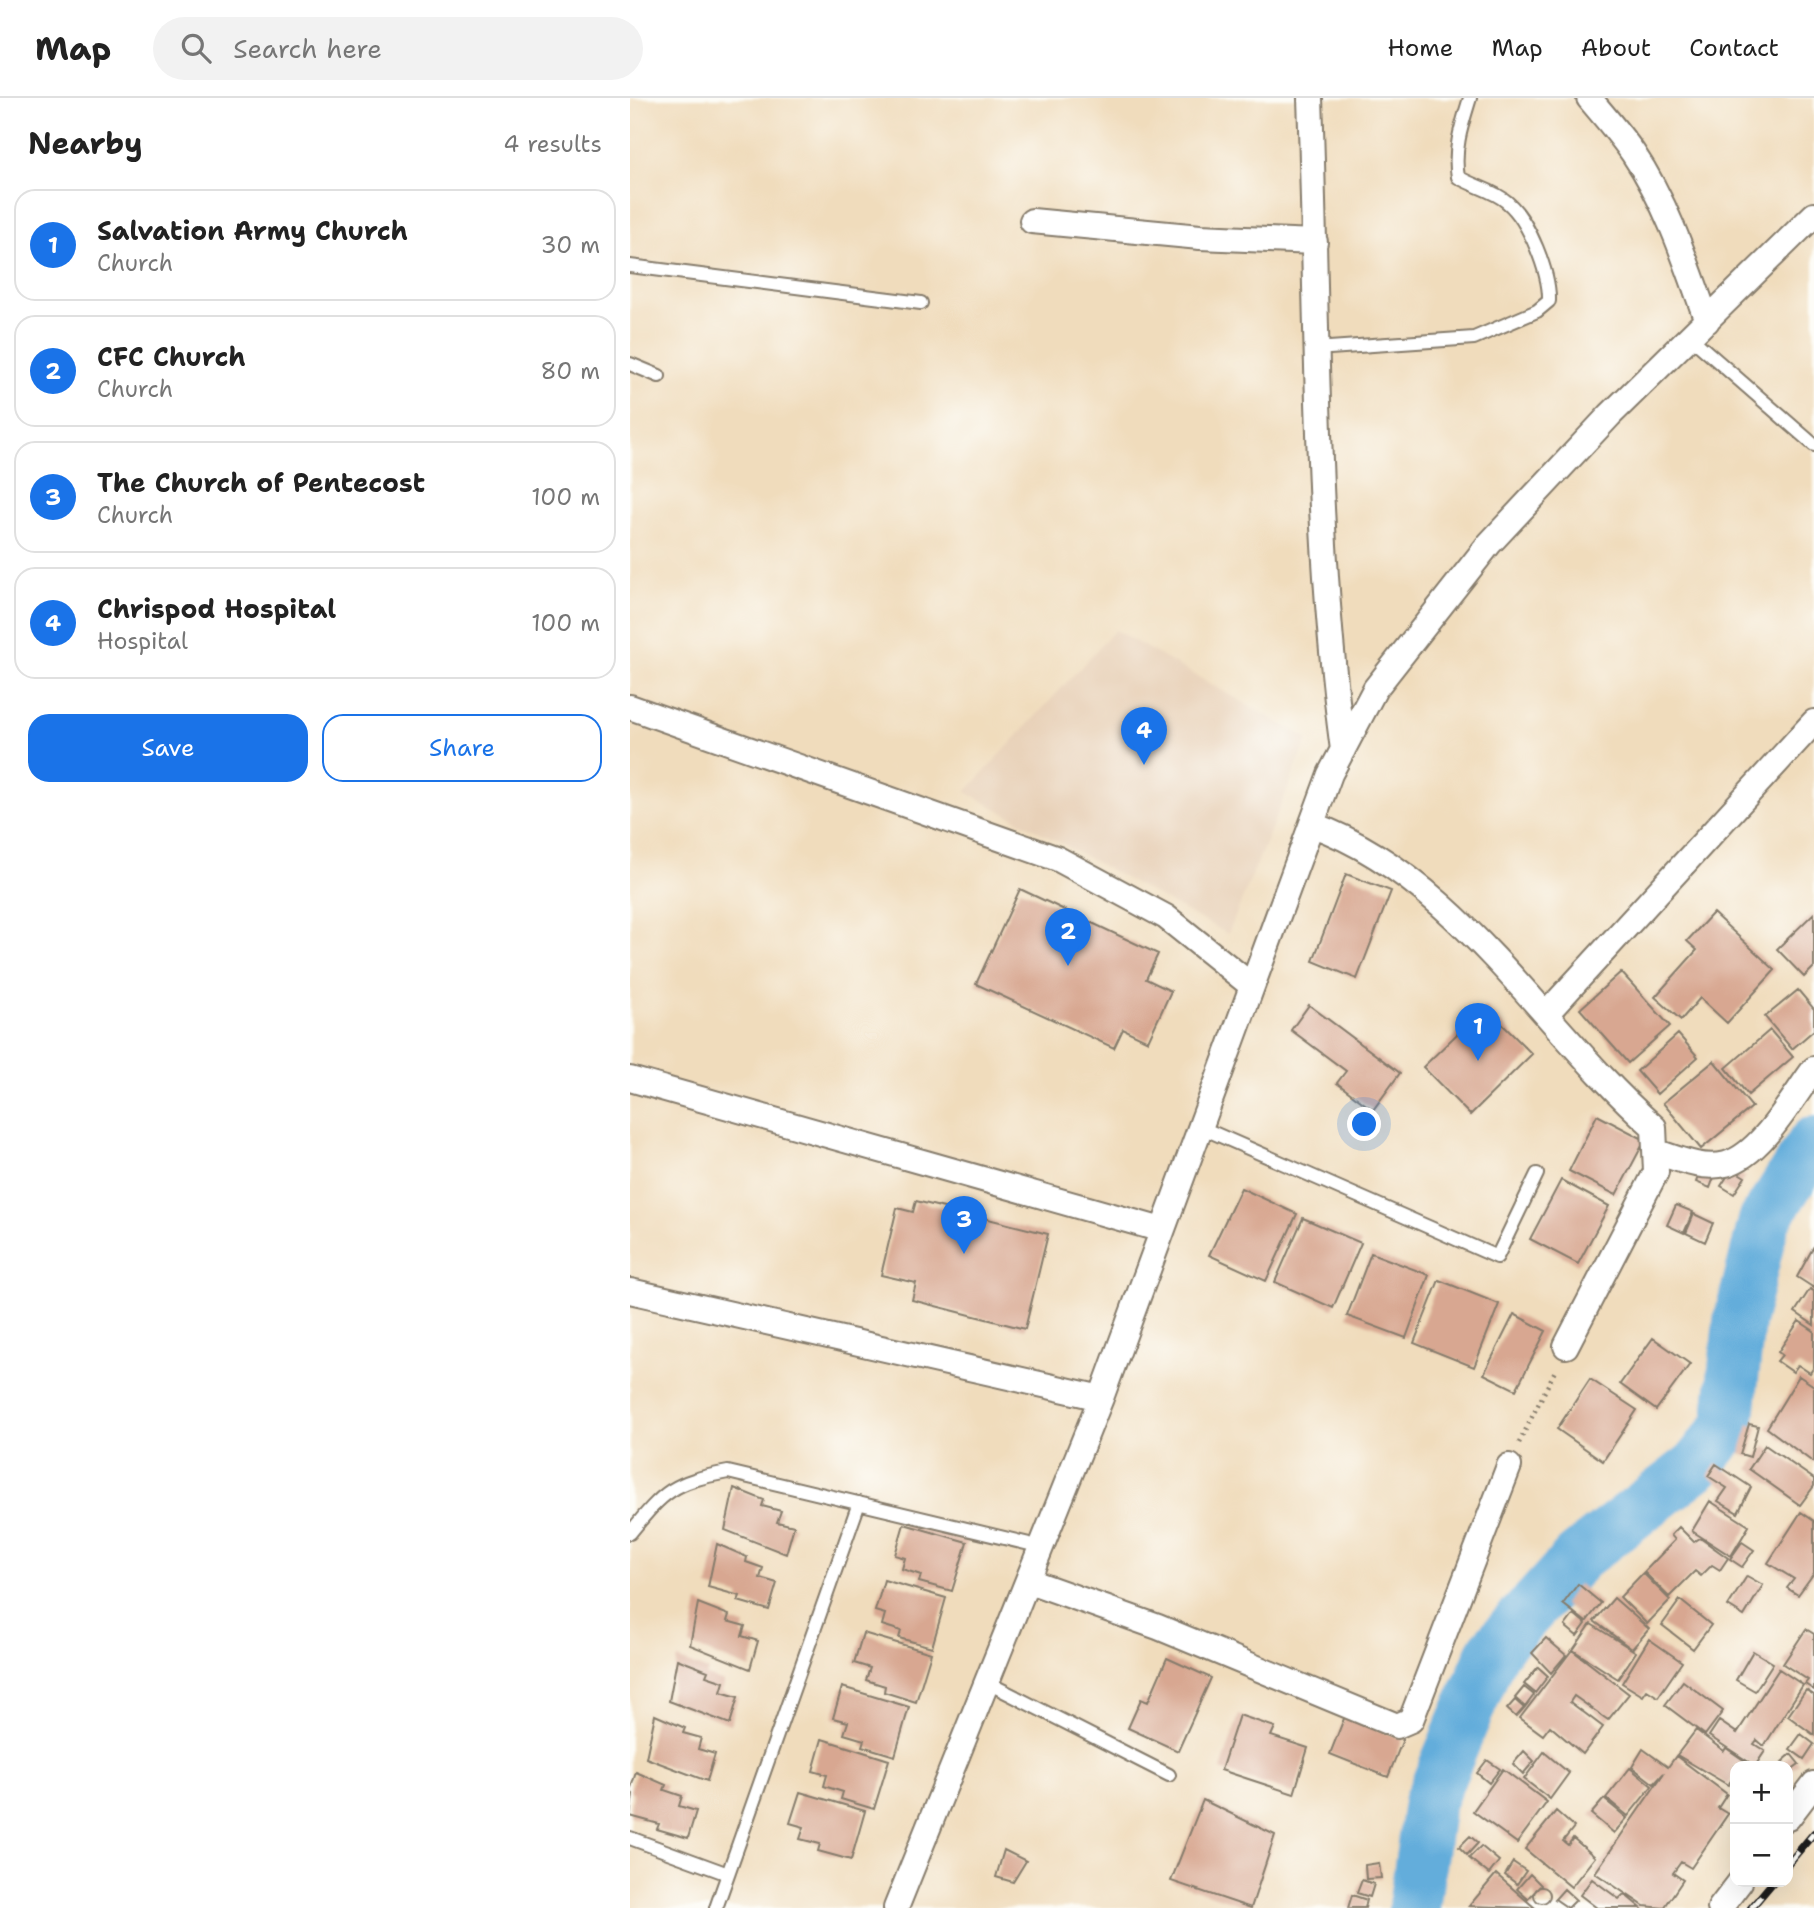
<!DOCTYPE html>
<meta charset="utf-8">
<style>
body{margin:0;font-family:"Shantell Sans",sans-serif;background:#f2f2f2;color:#222}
.controls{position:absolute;right:21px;bottom:21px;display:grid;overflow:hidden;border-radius:14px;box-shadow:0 7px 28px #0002}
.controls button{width:63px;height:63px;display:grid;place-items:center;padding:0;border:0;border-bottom:2px solid #e0e0e0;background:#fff;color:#222;font:35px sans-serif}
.you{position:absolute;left:735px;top:1027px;width:24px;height:24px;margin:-18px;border:5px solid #fff;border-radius:50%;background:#1a73e8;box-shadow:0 0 0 10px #1a73e833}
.badge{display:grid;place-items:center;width:46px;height:46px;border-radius:50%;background:#1a73e8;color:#fff;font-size:23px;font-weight:700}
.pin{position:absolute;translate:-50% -58px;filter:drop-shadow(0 2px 4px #0008)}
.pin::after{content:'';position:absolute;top:37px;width:24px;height:21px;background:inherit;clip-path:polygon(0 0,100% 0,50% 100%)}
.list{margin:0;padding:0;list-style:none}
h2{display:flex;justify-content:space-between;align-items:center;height:91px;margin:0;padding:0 28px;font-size:30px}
h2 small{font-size:23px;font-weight:400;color:#767676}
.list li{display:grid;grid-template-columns:46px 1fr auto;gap:21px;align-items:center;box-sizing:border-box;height:112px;margin:0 14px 14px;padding:0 14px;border:2px solid #e0e0e0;border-radius:21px}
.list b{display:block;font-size:26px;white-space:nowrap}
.list p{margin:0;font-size:23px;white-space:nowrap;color:#767676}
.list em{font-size:23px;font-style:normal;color:#767676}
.actions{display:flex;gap:14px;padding:21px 28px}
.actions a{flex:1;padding:16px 0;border:2px solid #1a73e8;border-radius:21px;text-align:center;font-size:24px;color:#1a73e8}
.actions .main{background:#1a73e8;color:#fff}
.icon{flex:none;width:38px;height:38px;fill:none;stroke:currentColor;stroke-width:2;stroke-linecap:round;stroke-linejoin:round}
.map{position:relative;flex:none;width:1184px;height:1810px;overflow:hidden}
header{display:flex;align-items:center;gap:42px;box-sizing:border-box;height:98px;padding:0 35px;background:#fff;border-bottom:2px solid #e0e0e0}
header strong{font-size:33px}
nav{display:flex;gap:38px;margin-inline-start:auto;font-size:24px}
.search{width:490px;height:63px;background:#f2f2f2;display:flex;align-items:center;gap:18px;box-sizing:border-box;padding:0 24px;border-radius:38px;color:#767676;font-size:26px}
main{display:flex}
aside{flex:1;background:#fff}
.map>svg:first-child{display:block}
.built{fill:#e7cfb5}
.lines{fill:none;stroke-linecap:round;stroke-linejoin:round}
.river{stroke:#64addb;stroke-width:52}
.building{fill:#d8a791}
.service-casing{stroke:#867c6c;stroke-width:16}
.minor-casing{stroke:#867c6c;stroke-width:28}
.path{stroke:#867c6c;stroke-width:4.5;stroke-dasharray:2 5;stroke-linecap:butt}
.service{stroke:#fff;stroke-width:12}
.minor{stroke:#fff;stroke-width:24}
.rail-casing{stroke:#1c1c1c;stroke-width:8}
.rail{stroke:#fdfcf7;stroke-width:5;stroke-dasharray:16;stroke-linecap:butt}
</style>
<header>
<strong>Map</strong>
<div class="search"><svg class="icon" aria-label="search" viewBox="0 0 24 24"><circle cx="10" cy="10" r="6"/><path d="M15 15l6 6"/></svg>Search here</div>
<nav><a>Home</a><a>Map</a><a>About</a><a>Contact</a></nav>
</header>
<main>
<aside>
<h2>Nearby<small>4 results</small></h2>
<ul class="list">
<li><span class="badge">1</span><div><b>Salvation Army Church</b><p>Church</p></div><em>30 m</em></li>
<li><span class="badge">2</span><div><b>CFC Church</b><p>Church</p></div><em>80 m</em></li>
<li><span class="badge">3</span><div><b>The Church of Pentecost</b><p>Church</p></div><em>100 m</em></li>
<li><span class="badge">4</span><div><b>Chrispod Hospital</b><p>Hospital</p></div><em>100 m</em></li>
</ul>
<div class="actions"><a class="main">Save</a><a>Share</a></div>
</aside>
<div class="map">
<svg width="1184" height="1810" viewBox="0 0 1184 1810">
<rect width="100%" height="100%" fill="#fdfcf7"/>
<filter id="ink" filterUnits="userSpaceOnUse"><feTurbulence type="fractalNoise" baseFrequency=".0143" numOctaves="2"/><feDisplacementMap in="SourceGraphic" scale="14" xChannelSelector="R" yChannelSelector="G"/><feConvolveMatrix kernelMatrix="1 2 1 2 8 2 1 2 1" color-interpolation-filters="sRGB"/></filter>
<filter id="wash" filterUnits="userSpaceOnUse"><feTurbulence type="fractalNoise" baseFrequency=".00686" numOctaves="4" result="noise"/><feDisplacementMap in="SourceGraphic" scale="28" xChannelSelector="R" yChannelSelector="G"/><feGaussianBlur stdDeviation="1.57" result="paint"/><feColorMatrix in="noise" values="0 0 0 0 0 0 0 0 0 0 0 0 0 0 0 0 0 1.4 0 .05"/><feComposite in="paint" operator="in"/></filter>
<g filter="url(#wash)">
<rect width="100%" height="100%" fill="#f0dcbc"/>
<!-- built -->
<path class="built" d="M485,532L678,641L598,836L336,694Z"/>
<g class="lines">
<!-- river -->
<path class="river" d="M784,1810L799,1705L863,1553L948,1459L1067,1367L1098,1328L1109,1224L1134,1123L1184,1044"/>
</g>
<g id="blocks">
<!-- building -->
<path class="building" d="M716,776L761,793L727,881L683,863Z
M390,791L528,856L516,881L541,893L518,943L493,931L484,950L346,886Z
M1083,815L1145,872L1097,925L1070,900L1051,922L1025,899L1067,852L1057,843Z
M1184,815V869L1174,879L1147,851Z
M991,874L1040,928L998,965L950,911Z
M1168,892L1184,911V932L1162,951L1135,919Z
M679,907L770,975L743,1012L707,985L716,973L661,932Z
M855,909L902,956L840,1017L793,969Z
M1140,932L1163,959L1118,997L1096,970Z
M1048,936L1068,959L1027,996L1007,973Z
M1084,963L1122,1009L1071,1051L1033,1005Z
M967,1017L1015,1042L986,1097L939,1073Z
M1102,1071L1115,1079L1104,1096L1091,1088Z
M1070,1074L1084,1079L1080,1090L1066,1084Z
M931,1082L979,1108L948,1166L900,1141Z
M611,1090L667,1116L636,1183L579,1157Z
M286,1103L418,1136L395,1231L282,1202L286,1185L251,1177L267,1110L283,1114Z
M1046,1107L1063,1114L1054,1135L1037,1127Z
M1064,1116L1083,1125L1075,1144L1056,1135Z
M673,1120L731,1145L703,1210L645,1184Z
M1184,1148V1190L1167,1179Z
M741,1155L799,1177L776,1240L717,1218Z
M809,1182L869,1206L844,1269L784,1245Z
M1180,1191L1184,1193V1227L1165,1214Z
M884,1216L916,1233L886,1292L854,1276Z
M1169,1223L1184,1233V1269L1180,1275L1168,1267L1163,1274L1147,1263L1152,1257L1148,1254Z
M1023,1240L1060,1266L1026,1312L990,1286Z
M1169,1278L1184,1288V1365L1137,1330Z
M960,1281L1007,1312L973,1363L927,1331Z
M1119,1326L1128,1328L1120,1359L1110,1356Z
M1135,1347L1184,1381V1388L1170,1407L1119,1371Z
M1086,1366L1121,1389L1108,1415L1088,1403L1097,1390L1078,1378Z
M104,1390L134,1402L132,1408L151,1413L147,1424L164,1428L156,1456L95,1432Z
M1080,1403L1119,1428L1101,1458L1062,1433Z
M1171,1414L1184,1423V1475L1168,1497L1157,1490L1164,1481L1138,1465Z
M274,1426L337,1444L322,1493L289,1484L291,1477L272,1471L275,1460L265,1457Z
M1049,1429L1064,1444L1070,1440L1098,1460L1090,1472L1082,1467L1071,1478L1065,1473L1039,1499L1014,1474L1045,1442L1041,1437Z
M1112,1444L1124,1452L1112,1469L1100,1461Z
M87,1446L117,1459L116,1464L133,1470L130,1480L147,1485L139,1512L108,1503L110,1498L78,1489Z
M1013,1475L1040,1502L1017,1526L990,1499Z
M1117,1478L1133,1487L1114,1518L1098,1508Z
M254,1482L316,1500L302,1549L269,1540L271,1533L252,1527L255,1516L245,1513Z
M948,1486L971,1505L956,1524L933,1506Z
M984,1500L1019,1531L1002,1551L964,1523Z
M1050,1502L1081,1527L1063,1551L1032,1527Z
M68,1505L99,1517L97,1523L115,1528L112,1538L128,1543L120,1571L60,1547Z
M944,1516L956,1526L947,1538L935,1528Z
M961,1526L1006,1554L988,1581L943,1552Z
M1176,1531L1184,1536V1592L1175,1586L1178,1582L1153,1566Z
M233,1535L301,1555L286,1604L254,1594L255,1588L236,1582L240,1570L224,1565Z
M916,1540L936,1557L921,1575L902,1555Z
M1019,1541L1052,1564L1028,1599L1017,1592L1013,1598L992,1585Z
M942,1552L999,1596L978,1622L944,1598L940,1604L973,1629L953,1656L920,1628L913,1637L890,1620Z
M1123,1553L1143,1565L1125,1593L1106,1582Z
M537,1560L581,1580L548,1653L498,1630L511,1601L518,1604Z
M47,1561L78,1573L76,1578L94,1584L91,1594L108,1599L100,1626L39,1603Z
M908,1569L918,1578L905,1595L894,1586Z
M1149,1571L1173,1587L1134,1648L1127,1642L1124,1646L1135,1653L1125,1668L1079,1638L1089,1623L1107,1635Z
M1053,1583L1093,1613L1075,1637L1035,1607Z
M212,1589L279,1609L265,1658L232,1648L234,1642L214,1636L218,1624L203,1620Z
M894,1589L904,1597L895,1609L885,1600Z
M1176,1592L1184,1597V1637L1158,1618Z
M885,1602L894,1610L886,1619L877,1611Z
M25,1617L55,1630L53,1635L71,1640L68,1651L85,1656L77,1683L16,1660Z
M609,1617L645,1629L641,1638L678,1650L664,1696L591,1672Z
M715,1618L773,1641L758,1679L700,1656Z
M1066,1632L1094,1653L1096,1650L1115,1663L1112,1668H1105V1677L1098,1687L1047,1657Z
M1171,1636L1184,1646L1174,1661L1160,1651Z
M192,1641L259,1662L244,1711L211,1701L213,1694L194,1688L197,1677L183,1673Z
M1013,1651L1038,1669L1046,1658L1097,1696L1088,1710L1098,1716L1061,1770L1051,1764L1043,1775L1053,1782L1034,1810L1014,1808L965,1775L1034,1675L1024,1686L1002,1669Z
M894,1653L904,1663L893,1676L883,1666Z
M914,1654L939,1675L920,1701L894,1681Z
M1161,1656L1169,1666L1158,1674V1668L1152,1664Z
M857,1662L870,1671L859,1685L847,1675Z
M1000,1670L1022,1688L998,1718L976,1700Z
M873,1671L917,1704L887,1745L843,1713Z
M6,1674L36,1687L34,1692L52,1698L49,1708L66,1713L58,1740L27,1731L29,1726L0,1718L3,1696L0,1693Z
M170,1694L235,1713L221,1762L188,1753L190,1746L170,1741L174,1729L160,1725Z
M974,1701L997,1720L984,1735L961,1716Z
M573,1702L645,1737L621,1810L541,1783Z
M926,1713L944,1729L933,1743L938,1747L943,1740L965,1759L941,1789L895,1751Z
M840,1738L848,1745L837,1757L829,1749Z
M851,1748L869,1763L859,1776L839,1760Z
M374,1752L396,1763L383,1784L366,1779Z
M883,1764L896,1773L887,1786L875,1777Z
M749,1765L751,1780L736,1781L735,1767Z
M866,1776L905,1810L839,1808Z
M900,1776L911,1787L898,1801L887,1791Z
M962,1781L989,1801L994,1796L1011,1810H967L950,1797Z
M732,1782L744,1786L740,1799L727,1795Z
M904 1797a8 8 0 1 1 16 0a8 8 0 1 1-16 0Z
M934,1791L946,1802L938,1810L925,1801Z
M722,1797L737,1802L735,1810H718Z"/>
</g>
</g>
<g filter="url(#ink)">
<use href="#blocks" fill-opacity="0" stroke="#867c6c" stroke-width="2"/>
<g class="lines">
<defs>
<path id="service" d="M0,168L291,205
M1060,239L1184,347
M685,251L844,240L907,213L919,203C920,176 899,122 877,104C865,93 843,88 828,79C823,52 832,26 840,0
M0,266L29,278
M570,1029L867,1159L907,1076
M0,1435C34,1393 43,1384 98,1374L412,1449
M358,1585L539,1677
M0,1740L98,1776
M86,1810L229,1405"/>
<path id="minor" d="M680,0C688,218 684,436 713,652
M959,0C974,18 990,36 1003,55C1037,105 1057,166 1077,223
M402,123L570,139L685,144
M0,609L428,761L536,819L622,888
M683,727C827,779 913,932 1024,1029L1026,1074L936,1248
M917,915L1184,624
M0,981L532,1132
M1027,1054C1048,1061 1073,1072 1096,1066C1131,1057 1163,999 1184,971
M0,1193L471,1300
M399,1483L528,1529L767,1628L781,1622L879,1368
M1158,1720L1184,1686
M266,1810L471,1300L700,676L745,591L859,446L980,317L1184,117
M1090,1810L1110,1784"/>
</defs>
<!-- service casing -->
<use href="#service" class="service-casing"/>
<!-- minor casing -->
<use href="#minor" class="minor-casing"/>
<!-- path -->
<path class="path" d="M889,1345L926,1271"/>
<!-- service -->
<use href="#service" class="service"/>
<!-- minor -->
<use href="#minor" class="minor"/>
<defs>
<path id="rail" d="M1158,1766L1184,1735
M1121,1810L1143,1784"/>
</defs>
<!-- rail casing -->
<use href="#rail" class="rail-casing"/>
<!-- rail -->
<use href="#rail" class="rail"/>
</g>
</g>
</svg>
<div class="controls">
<button>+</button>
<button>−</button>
</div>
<div class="you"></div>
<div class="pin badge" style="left:848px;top:963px">1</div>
<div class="pin badge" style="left:438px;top:868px">2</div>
<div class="pin badge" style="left:334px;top:1156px">3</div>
<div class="pin badge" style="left:514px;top:667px">4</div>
</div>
</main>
